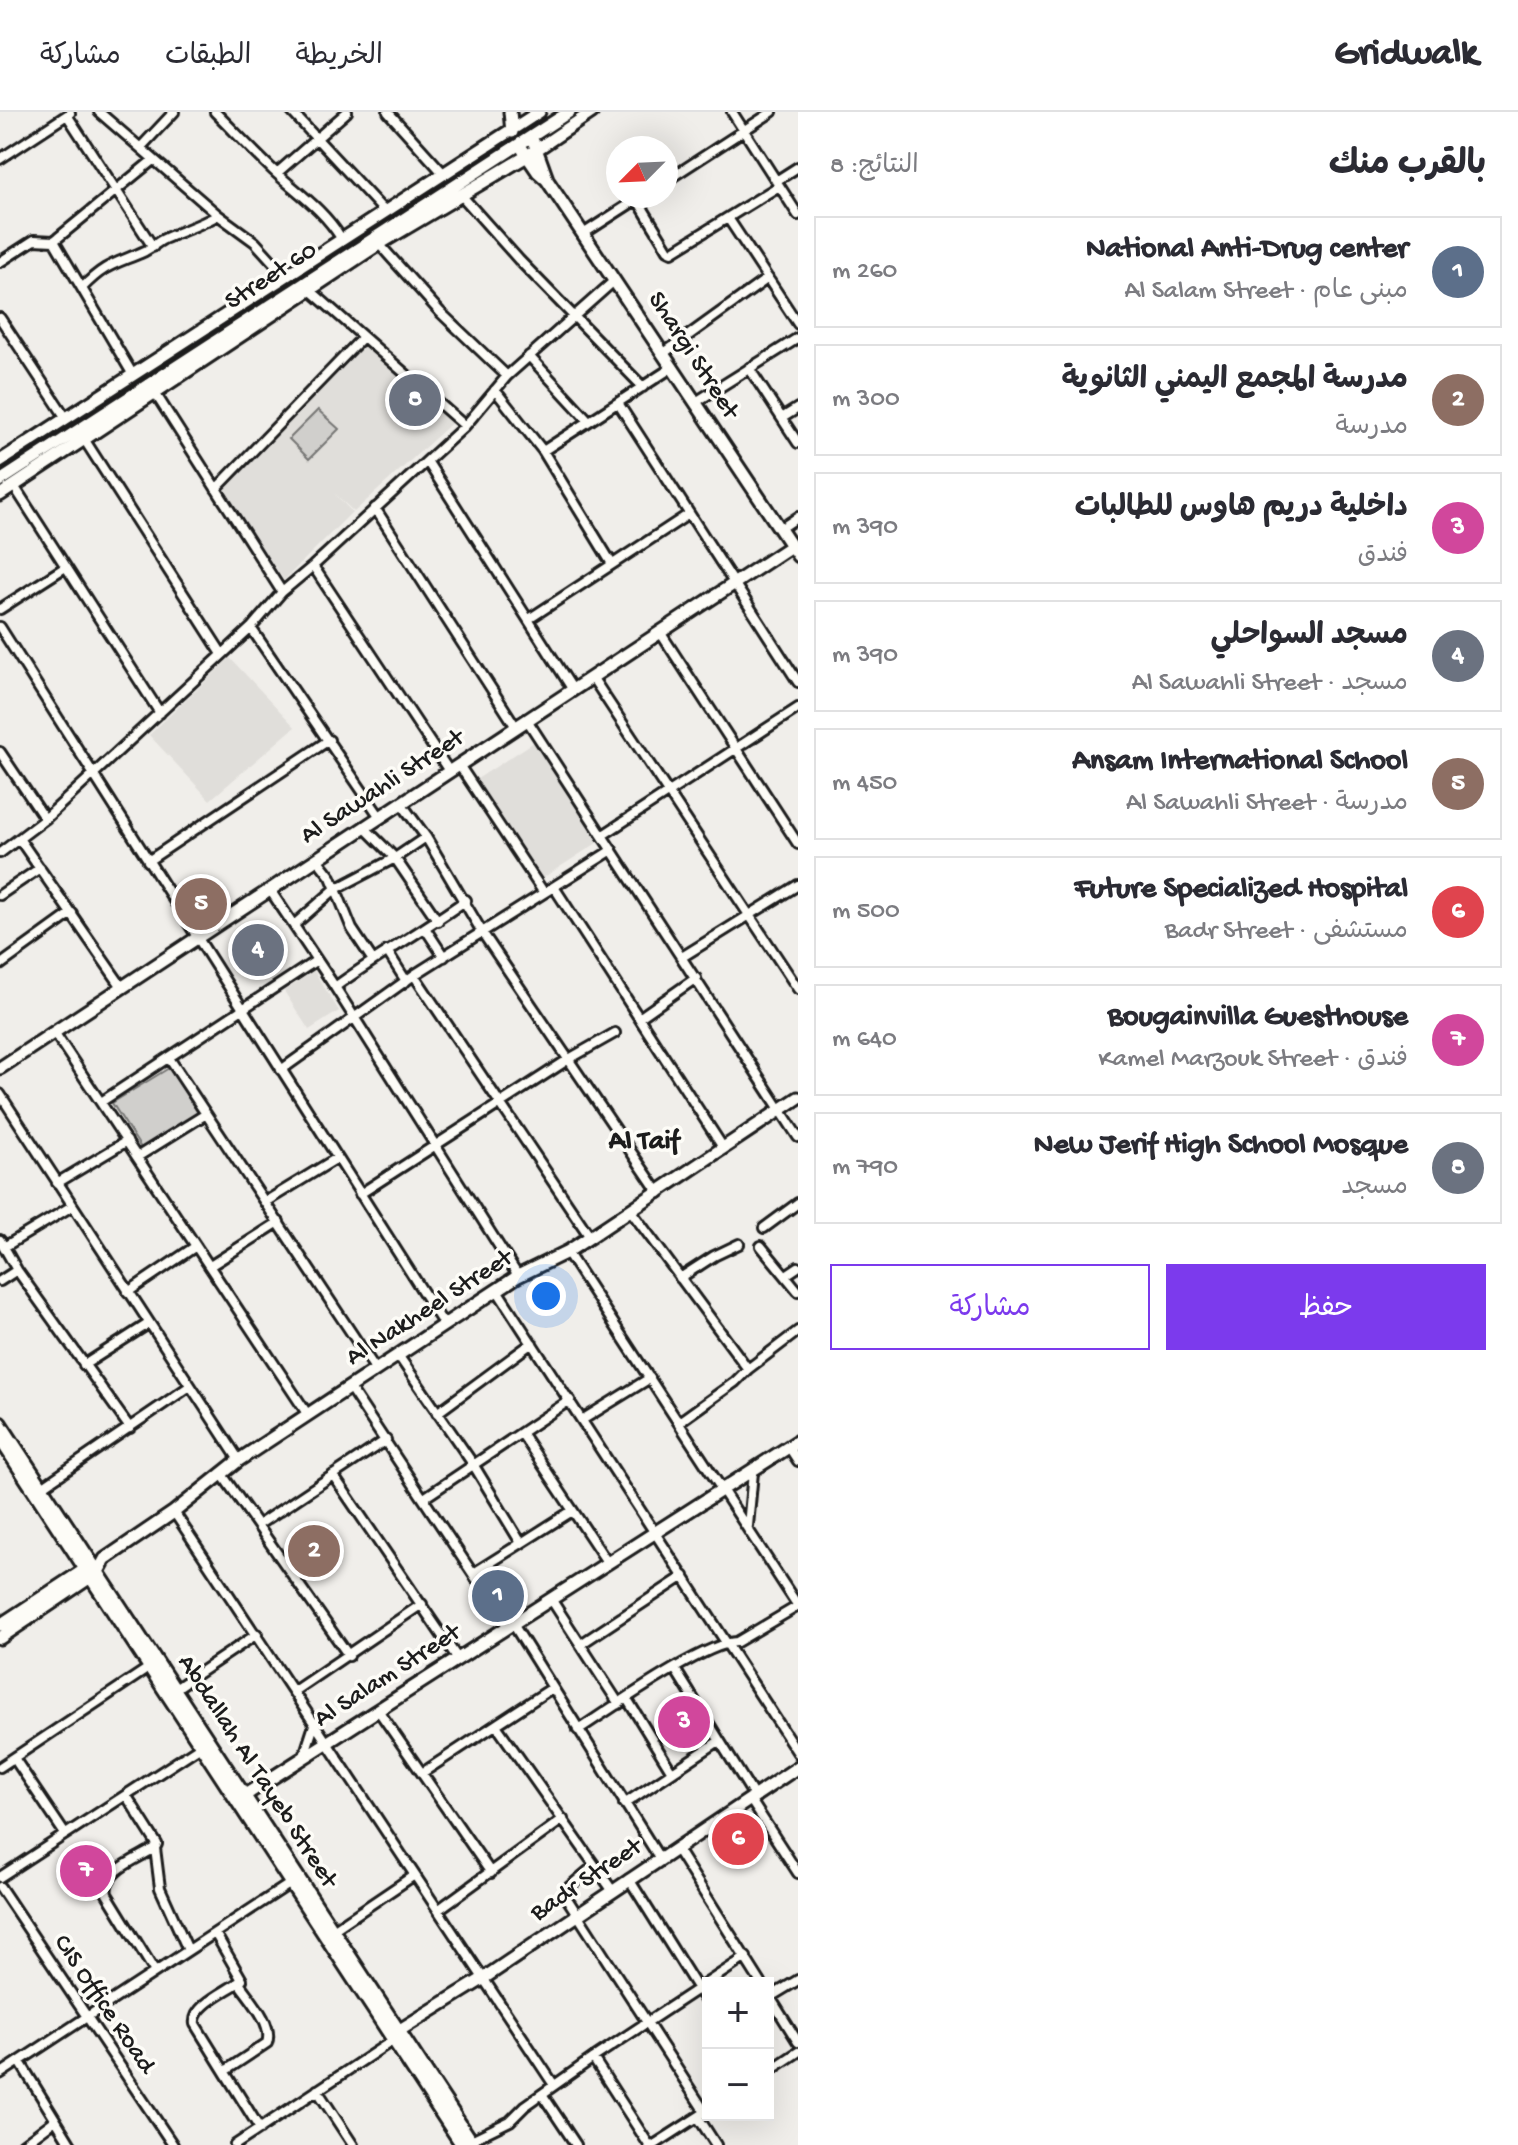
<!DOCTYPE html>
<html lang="ar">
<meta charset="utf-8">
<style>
body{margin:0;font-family:"Gochi Hand","Playpen Sans Arabic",sans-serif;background:#f7f7f7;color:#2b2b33;direction:rtl}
.controls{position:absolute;right:24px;bottom:24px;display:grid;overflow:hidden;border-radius:0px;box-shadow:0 8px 32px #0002}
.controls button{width:72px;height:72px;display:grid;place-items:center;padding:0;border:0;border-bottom:2px solid #e1e1e2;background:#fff;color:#2b2b33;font:40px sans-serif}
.compass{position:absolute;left:606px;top:24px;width:72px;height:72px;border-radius:50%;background:#fff;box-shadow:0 8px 32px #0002;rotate:246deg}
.you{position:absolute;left:546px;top:1184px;width:28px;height:28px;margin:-20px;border:6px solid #fff;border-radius:50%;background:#1a73e8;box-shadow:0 0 0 12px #1a73e833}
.badge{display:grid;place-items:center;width:52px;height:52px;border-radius:50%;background:#7c3aed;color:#fff;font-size:26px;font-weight:700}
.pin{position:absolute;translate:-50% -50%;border:4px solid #fff;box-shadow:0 2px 8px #0006}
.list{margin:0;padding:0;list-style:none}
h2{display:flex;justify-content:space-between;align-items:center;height:104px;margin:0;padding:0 32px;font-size:34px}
h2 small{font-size:26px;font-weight:400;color:#7c7c81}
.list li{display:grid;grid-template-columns:52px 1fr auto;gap:24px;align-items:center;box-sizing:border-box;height:112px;margin:0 16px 16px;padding:0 16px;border:2px solid #e1e1e2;border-radius:0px}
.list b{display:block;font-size:30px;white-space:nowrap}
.list p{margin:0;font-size:26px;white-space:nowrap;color:#7c7c81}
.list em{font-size:26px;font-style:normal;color:#7c7c81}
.actions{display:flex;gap:16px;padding:24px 32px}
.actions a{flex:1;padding:18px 0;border:2px solid #7c3aed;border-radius:0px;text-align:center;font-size:28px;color:#7c3aed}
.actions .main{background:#7c3aed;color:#fff}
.map{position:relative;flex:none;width:798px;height:2033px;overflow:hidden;direction:ltr}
header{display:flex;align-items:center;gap:48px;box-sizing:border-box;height:112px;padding:0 40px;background:#fff;border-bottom:2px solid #e1e1e2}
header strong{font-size:38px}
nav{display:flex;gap:44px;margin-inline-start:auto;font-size:28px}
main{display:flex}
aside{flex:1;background:#fff}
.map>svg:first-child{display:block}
.built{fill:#e0deda}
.green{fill:#d0cfcc;stroke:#767674;stroke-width:2}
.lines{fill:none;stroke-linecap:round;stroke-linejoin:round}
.street-casing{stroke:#1c1c1c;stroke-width:14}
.secondary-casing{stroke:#1c1c1c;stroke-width:17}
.street{stroke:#fdfcf7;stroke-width:8}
.secondary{stroke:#fdfcf7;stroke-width:11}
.labels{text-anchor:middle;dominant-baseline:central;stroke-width:7;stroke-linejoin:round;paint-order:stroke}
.street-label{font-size:26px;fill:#1c1c1c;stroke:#fdfcf7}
.neighbourhood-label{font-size:28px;font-weight:bold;fill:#1c1c1c;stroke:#fdfcf7}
</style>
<header>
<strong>Gridwalk</strong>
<nav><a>الخريطة</a><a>الطبقات</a><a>مشاركة</a></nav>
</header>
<main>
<aside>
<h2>بالقرب منك<small>النتائج: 8</small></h2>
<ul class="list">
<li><span class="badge" style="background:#5c6f8a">1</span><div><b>National Anti-Drug center</b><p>مبنى عام · Al Salam Street</p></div><em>260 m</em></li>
<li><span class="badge" style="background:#8d6e63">2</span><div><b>مدرسة المجمع اليمني الثانوية</b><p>مدرسة</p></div><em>300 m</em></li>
<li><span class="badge" style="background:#d1479c">3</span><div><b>داخلية دريم هاوس للطالبات</b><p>فندق</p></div><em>390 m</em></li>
<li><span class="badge" style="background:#6b7280">4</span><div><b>مسجد السواحلي</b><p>مسجد · Al Sawahli Street</p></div><em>390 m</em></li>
<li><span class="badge" style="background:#8d6e63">5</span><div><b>Ansam International School</b><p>مدرسة · Al Sawahli Street</p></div><em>450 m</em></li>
<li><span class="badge" style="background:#e0444e">6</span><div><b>Future Specialized Hospital</b><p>مستشفى · Badr Street</p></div><em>500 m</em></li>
<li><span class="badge" style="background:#d1479c">7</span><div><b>Bougainvilla Guesthouse</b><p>فندق · Kamel Marzouk Street</p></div><em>640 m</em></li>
<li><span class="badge" style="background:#6b7280">8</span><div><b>New Jerif High School Mosque</b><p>مسجد</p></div><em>790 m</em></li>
</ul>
<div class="actions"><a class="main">حفظ</a><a>مشاركة</a></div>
</aside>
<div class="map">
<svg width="798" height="2033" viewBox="0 0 798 2033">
<rect width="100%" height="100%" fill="#f0eeea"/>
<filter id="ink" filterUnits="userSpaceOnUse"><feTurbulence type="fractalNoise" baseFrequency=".0125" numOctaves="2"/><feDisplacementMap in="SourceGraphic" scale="16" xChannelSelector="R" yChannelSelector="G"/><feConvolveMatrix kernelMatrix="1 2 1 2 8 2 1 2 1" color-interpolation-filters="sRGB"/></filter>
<g filter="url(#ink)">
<!-- built -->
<path class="built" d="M363,228L456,307L354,400L334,381L352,400L284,468L224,379Z
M230,546L295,615L210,688L149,623Z
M534,630L600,729L538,769L474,669Z
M314,859L339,899L309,918L284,879Z"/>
<!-- green -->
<path class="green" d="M318,298L339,317L309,347L289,327Z
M169,956L198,1001L141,1036L112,991Z"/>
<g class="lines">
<defs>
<path id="street" d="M99,0L218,103L255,130L285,163
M215,0C235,20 254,40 274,59C298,81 323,97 341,126
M292,0L385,100
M388,0L444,62
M732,0L798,103
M67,3L153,135
M141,35L174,0
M0,47L70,1
M277,61L347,0
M666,69L772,0
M776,69L798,55
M461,83L519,148L643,275
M637,87L668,138L672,140L779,74
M728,106L798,212
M583,122L642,84
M54,129L133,263
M379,132L440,200L507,264
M0,150L34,128L54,129L153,48
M82,176C106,151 116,152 145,139C153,135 158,129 166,126C184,118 201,113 218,103
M310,178L465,314
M0,206L66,306
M664,241L768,166
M529,244L589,309
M749,256L798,331
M495,278L543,339L612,452
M155,281L282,480
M696,290L798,226
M618,291L798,570
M782,306L798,296
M84,327L222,542
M543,339L673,255
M427,349L573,578
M14,374L160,601
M216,377L362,226
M375,396L516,615
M780,417L798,405
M313,454L449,659
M0,497L64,456
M529,507L689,402
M0,515L444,1213
M251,516L380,705
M660,520L798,732
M592,565L798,877
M527,608L798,1025
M0,640L45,707
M459,653L544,781
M401,691L426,725L482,820L659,1081
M364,715L395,746L438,809
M603,723L798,596
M20,728L122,875
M0,741L45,707L251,516L282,480L313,454L465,314L507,264L615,168
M317,747L331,765L352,817L372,847
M148,749L329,628
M554,775L724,1037
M270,778L335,875L518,1164
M0,783L40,756
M294,813L334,778L395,746L426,725
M425,816L444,845
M387,839L406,869
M682,845L798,773
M0,853L72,801
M414,863L590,1125
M335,875C377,844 423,819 466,788
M639,906L696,866
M54,920L308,1303
M169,946L376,1258
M281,958L414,863L612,738
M0,982L239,1348
M101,990L317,848
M137,1045L206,1002
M57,1071L127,1029
M360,1082L569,947L615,921
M265,1090L337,1046
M631,1099L748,1257
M764,1116L798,1091
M0,1128L17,1158L130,1316
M761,1134L798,1179
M4,1135L72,1094
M567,1140L798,1494
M210,1154L279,1110
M786,1163L798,1155
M680,1166L714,1144L739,1132
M0,1169L17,1158
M497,1178L798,1641
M128,1180L196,1134
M398,1243L473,1352L521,1431
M84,1253L148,1212
M350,1276L508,1515
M437,1301L532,1231
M582,1308L650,1266
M679,1310L735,1270L748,1257L798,1219
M522,1322L607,1450
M789,1335L798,1349
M221,1361L349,1544
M333,1363L458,1547
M42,1375L190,1274
M424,1386L570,1288
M174,1400L554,1973
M258,1413L386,1328
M748,1414L753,1360
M474,1461L572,1399
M551,1487L619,1592
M513,1512L660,1747
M581,1532L684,1464
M675,1557L754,1684
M175,1577L257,1522
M294,1579L422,1492
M627,1587L672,1660
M378,1598L491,1761
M496,1613L612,1778
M578,1618C609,1598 705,1530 737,1530L798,1494
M304,1644L315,1610
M14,1646L65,1722
M0,1655L150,1555
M422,1661L552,1576
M126,1683L157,1732L155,1736C138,1747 102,1759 107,1782L155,1860
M750,1687L798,1761
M624,1692L719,1629
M155,1736L160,1776L188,1838
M676,1736L761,1871
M594,1754L568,1776L566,1785L705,2000
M0,1765L201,1634
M629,1767L708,1893
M0,1775L173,2033
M438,1798L563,1707
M333,1818L413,1764
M215,1821L242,1868C228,1879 192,1893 195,1912L260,2017
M768,1882L798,1930
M770,1885L798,1868
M593,1946L649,2033
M20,1950L71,2033
M225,1959L267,1931C274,1912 249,1886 239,1871
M768,1960L798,1940
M0,1962L291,1771
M317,1978L353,2033
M542,1982L576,2033
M698,2005L716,2033
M471,2028L510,2009L525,1994L593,1946L746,1845
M22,2033L54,2009
M235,2033L398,1925
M654,2033L707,1999"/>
<path id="secondary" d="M510,0L512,20
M534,31L547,67
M523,38L538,60L547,68L798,444
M0,349L539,0
M0,369L569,0
M0,383L379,132L527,44L592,0
M0,956L791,434
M0,1311L474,2033
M0,1327L462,2033
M0,1513L90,1454
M0,1526L98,1460L105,1447L174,1400L239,1348L518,1164L567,1140L590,1125L798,986
M239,1687L798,1329
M395,1921L484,1866L798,1655"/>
</defs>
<!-- street casing -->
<use href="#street" class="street-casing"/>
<!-- secondary casing -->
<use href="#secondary" class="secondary-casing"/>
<!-- street -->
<use href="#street" class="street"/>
<!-- secondary -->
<use href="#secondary" class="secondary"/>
</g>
</g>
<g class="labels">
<!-- street labels -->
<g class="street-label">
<text transform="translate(272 165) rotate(-33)">Street 60</text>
<text transform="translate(692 244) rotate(57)">Shargi Street</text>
<text transform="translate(383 676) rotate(-33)">Al Sawahli Street</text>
<text transform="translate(430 1197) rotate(-33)">Al Nakheel Street</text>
<text transform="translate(388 1565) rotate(-33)">Al Salam Street</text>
<text transform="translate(256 1660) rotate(57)">Abdallah Al Tayeb Street</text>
<text transform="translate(587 1769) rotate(-34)">Badr Street</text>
<text transform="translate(103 1893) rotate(56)">CIS Office Road</text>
</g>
<!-- neighbourhood labels -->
<g class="neighbourhood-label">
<text x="644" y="1030">Al Taif</text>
</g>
</g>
</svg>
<div class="controls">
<button>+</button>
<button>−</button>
</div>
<svg class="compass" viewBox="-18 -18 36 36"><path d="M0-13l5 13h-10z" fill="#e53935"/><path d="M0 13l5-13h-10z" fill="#7c7c81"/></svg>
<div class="you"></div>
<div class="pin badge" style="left:498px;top:1484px;background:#5c6f8a">1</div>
<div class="pin badge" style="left:314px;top:1439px;background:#8d6e63">2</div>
<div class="pin badge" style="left:684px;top:1610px;background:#d1479c">3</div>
<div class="pin badge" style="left:258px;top:838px;background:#6b7280">4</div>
<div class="pin badge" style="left:201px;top:792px;background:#8d6e63">5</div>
<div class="pin badge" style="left:738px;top:1727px;background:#e0444e">6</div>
<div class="pin badge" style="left:86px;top:1759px;background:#d1479c">7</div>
<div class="pin badge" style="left:415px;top:288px;background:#6b7280">8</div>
</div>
</main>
